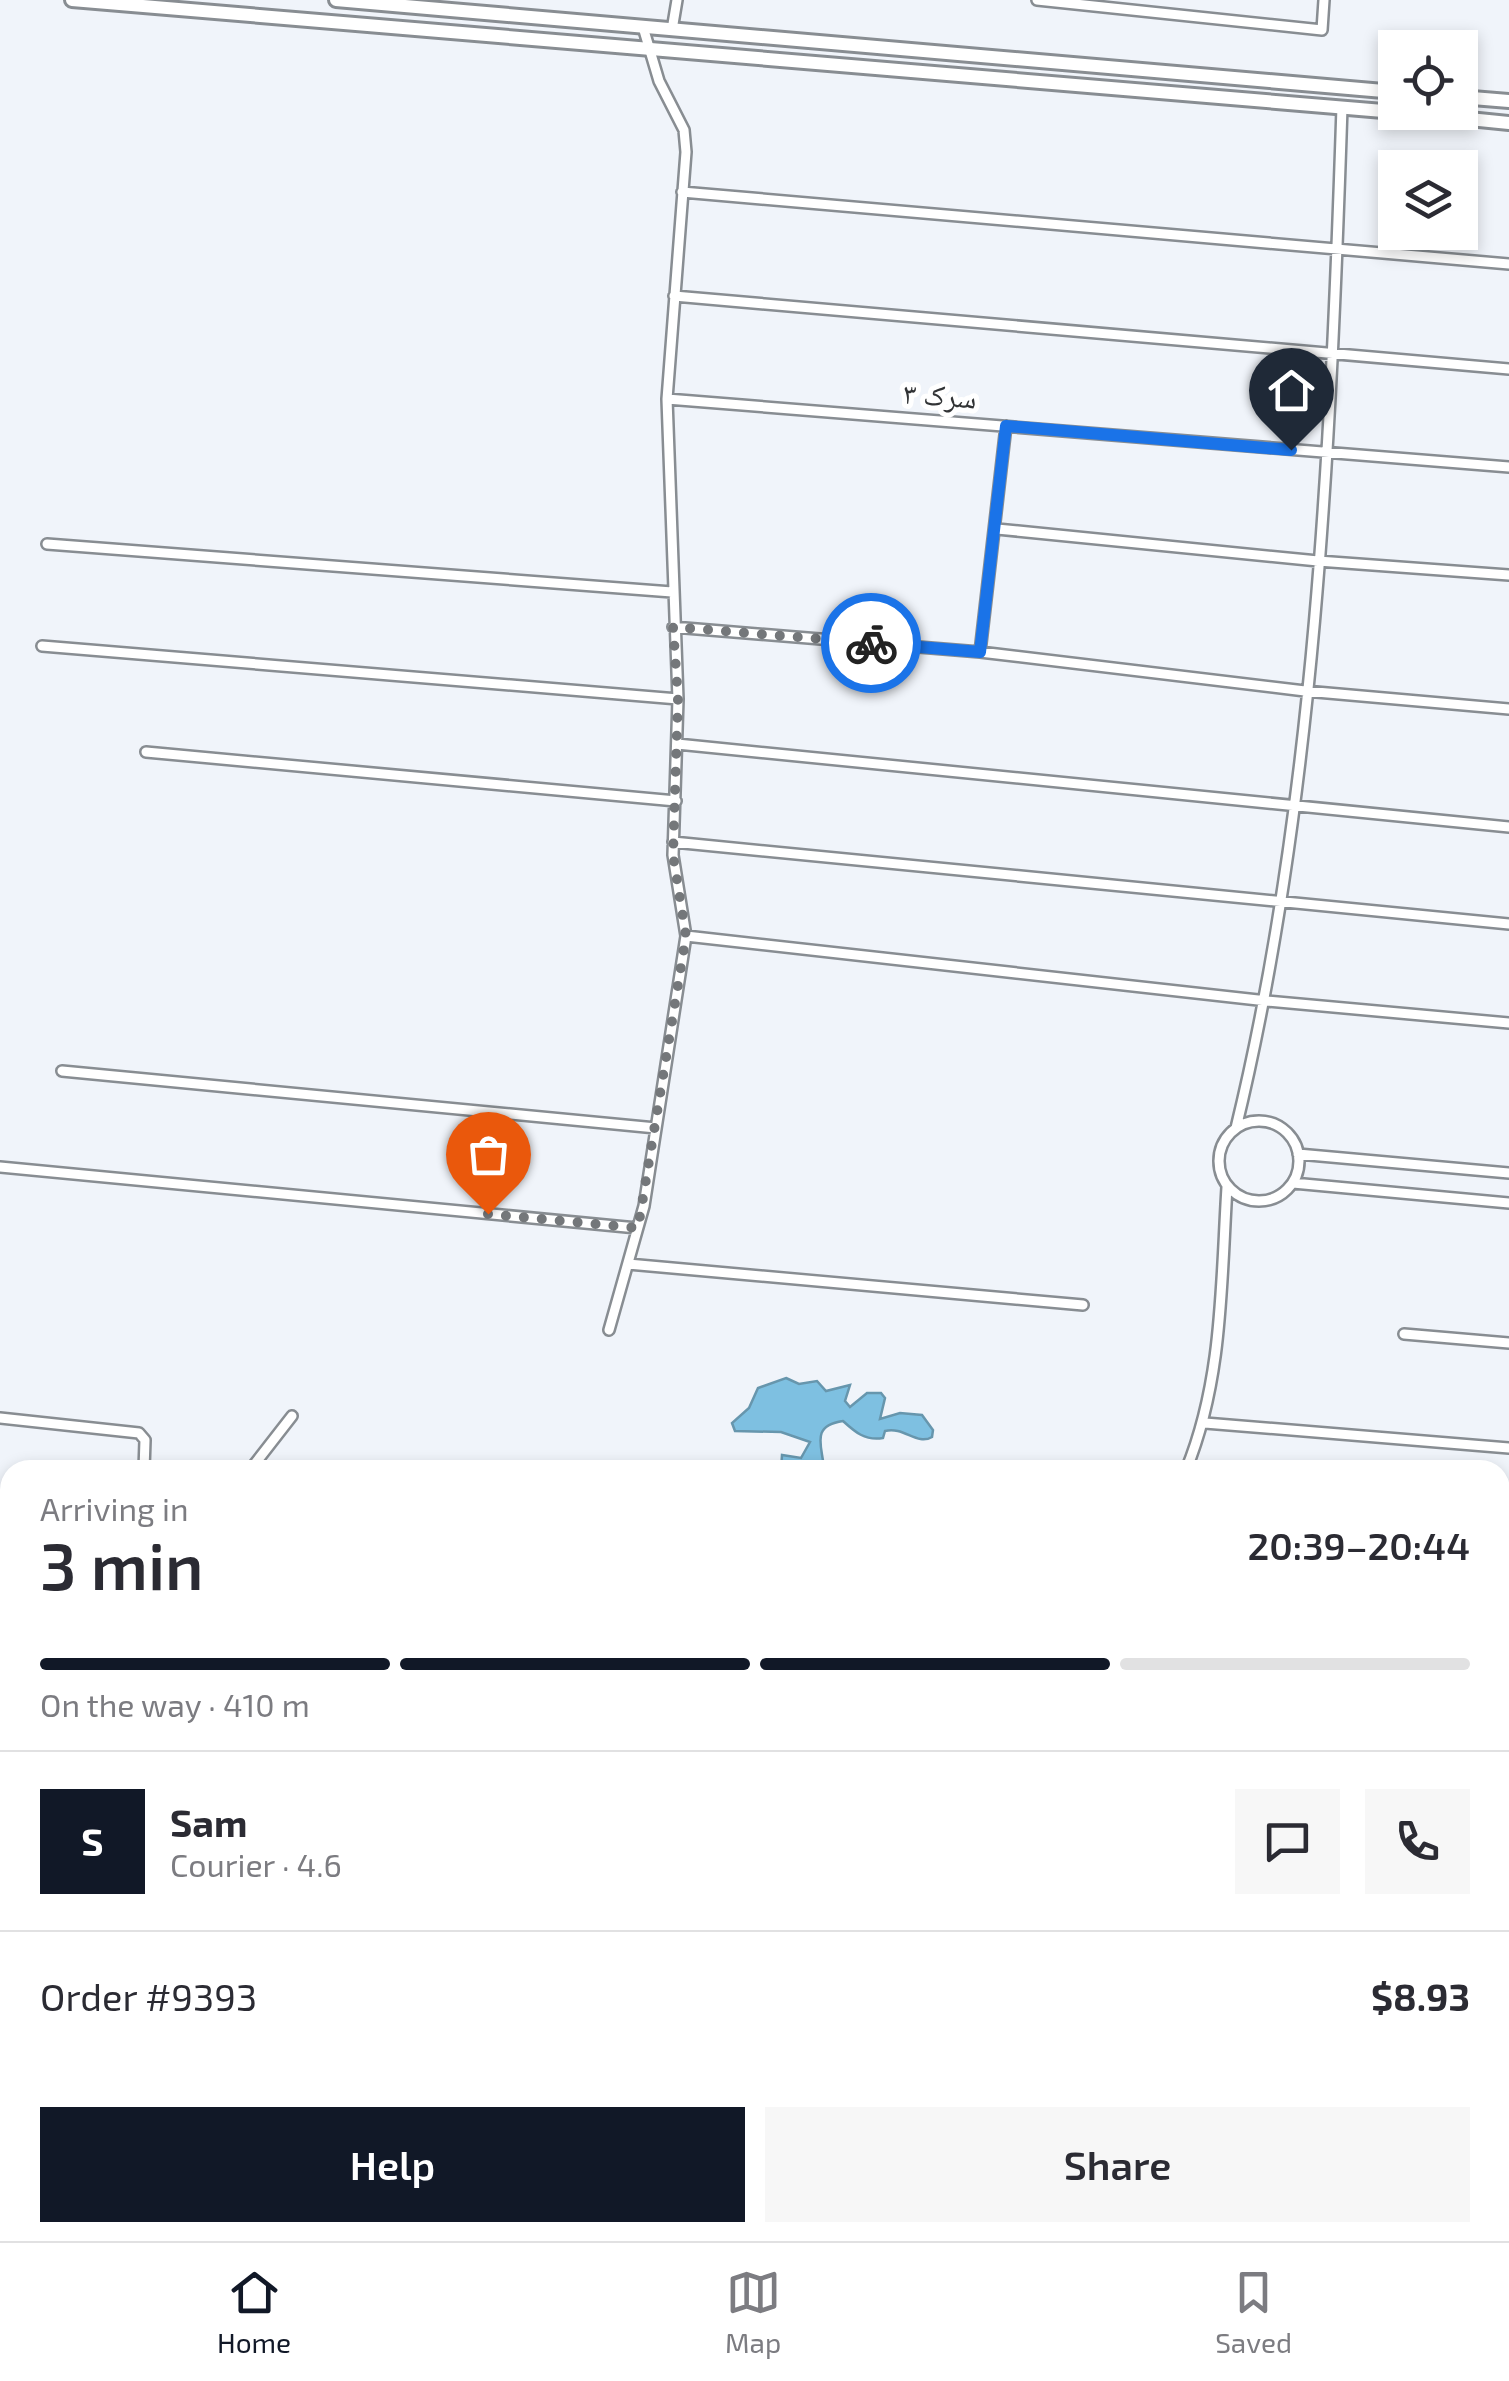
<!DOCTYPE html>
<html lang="en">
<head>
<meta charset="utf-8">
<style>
	body { margin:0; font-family:"Exo 2","Noto Naskh Arabic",sans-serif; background:#f7f7f7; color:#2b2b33; height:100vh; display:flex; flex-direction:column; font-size:38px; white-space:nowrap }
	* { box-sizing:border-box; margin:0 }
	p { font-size:32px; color:#7c7c81 }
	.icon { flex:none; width:55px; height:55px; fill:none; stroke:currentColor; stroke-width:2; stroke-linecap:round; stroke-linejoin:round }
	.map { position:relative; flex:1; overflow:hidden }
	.sheet { position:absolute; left:0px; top:1460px; width:1510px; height:782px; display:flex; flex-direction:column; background:#fff; border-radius:30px 30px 0 0; box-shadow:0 5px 15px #0003 }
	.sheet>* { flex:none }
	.controls { position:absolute; left:1378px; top:30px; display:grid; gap:20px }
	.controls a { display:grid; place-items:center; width:100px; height:100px; border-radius:0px; background:#fff; box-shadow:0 5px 15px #0003; font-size:50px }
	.pin { position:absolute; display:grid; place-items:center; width:85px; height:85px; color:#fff; margin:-102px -42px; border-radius:50% 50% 50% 0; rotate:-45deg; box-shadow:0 0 10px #0007 }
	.pin .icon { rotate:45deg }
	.courier { position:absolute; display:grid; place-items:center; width:100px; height:100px; margin:-50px; border:8px solid #1a73e8; border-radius:50%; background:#fff; color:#222; box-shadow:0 2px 12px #0007 }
	.head em { font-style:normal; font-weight:600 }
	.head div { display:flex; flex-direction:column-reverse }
	.head { display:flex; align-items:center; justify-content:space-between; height:170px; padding:0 40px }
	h1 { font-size:65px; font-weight:600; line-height:75px }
	.bar { display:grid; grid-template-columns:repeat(4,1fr); gap:15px 10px; align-content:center; height:120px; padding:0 40px }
	.bar i { height:12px; border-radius:8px; background:#e1e1e2 }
	.bar .active { background:#111827 }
	.bar p { grid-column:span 4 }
	.line { display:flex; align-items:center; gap:25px; padding:0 40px; border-top:2px solid #e1e1e2 }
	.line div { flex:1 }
	.round { display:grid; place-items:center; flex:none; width:105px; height:105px; border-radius:0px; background:#f7f7f7 }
	.action { display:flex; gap:20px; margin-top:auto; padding:20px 40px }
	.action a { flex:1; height:115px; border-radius:0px; background:#111827; color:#fff; font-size:40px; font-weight:600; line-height:115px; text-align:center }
	.action a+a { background:#f7f7f7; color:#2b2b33 }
	.tabs { display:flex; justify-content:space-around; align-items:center; height:140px; border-top:2px solid #e1e1e2; background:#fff; font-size:28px; color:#7c7c81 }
	.tabs a { display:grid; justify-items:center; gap:5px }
	.tabs .active { color:#111827 }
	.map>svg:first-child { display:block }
</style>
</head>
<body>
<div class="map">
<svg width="1509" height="2241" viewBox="0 0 1509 2241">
	<rect width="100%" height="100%" fill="#f0f4fa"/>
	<path fill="#7ec0e1" stroke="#6796ad" stroke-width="2.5" d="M786 1378 799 1384 817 1381 826 1391 850 1385 845 1401 850 1407 867 1393H881L885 1398 880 1419 900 1413 922 1415 933 1430 932 1437C917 1446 904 1426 885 1431L883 1438C865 1441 855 1432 843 1421 809 1426 823 1447 824 1470H781L782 1455 801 1458 810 1442 781 1432 735 1431 732 1423 749 1408 758 1388Z"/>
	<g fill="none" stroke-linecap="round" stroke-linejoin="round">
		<defs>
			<path id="street" d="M1037 0 1322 30 1324 0
				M672 30 677 0
				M682 192 1509 264
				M674 296 1509 369
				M667 399 1509 467
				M997 529 1318 561 1509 575
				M47 544 672 592
				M673 627 980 652 1305 691 1509 709
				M42 646 678 699
				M980 652 1006 426
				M677 744 1509 827
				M146 752 676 801
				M673 842 1509 924
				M686 936 1267 1001 1509 1023
				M62 1071 656 1128
				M1219 1161a40 40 0 1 1 80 0a40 40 0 1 1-80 0Z
				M1236 1128C1315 803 1331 441 1342 107
				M1298 1154 1509 1173
				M0 1167 637 1228
				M1293 1183 1509 1203
				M628 1264 1083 1305
				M609 1330 644 1206 686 936 673 855 678 699 667 399 686 152 684 130 659 81 643 27
				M1404 1334 1509 1343
				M0 1418 139 1433 145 1440 144 1470
				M1205 1423 1509 1448
				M250 1470 292 1416
				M1186 1470C1223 1380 1221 1283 1227 1187
				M0 1521 10 1523
				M0 1623 10 1624
				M0 1790 10 1793
				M0 1901 10 1867
				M1500 2000 1509 2004
				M9 2024 10 2023
				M1509 2025V2137
				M1500 2147H1509
				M0 2196 10 2183
				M50 2232 55 2241
				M151 2232 153 2241
				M227 2232 230 2241
				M325 2232 327 2241
				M571 2232 573 2241
				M633 2232 635 2241
				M1054 2232 1073 2241
				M580 2241 600 2232
				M1002 2241 1007 2232
				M1334 2241 1337 2232"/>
			<path id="secondary" d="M72 0 1395 112
				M336 0 1395 92
				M1460 97 1509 101
				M1400 112 1509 123"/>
		</defs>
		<use href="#street" stroke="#888d92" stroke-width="14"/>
		<use href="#secondary" stroke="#888d92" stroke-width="18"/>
		<use href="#street" stroke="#fff" stroke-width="9"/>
		<use href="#secondary" stroke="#fff" stroke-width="12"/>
	</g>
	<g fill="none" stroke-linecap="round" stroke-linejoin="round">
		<path stroke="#74777a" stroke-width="10" stroke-dasharray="0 18" d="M488 1214 638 1228 686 936 673 855 678 698 673 627 871 643"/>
		<path stroke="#1a73e8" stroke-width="12" d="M871 643 980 652 1006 426 1291 450"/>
	</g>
	<g text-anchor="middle" stroke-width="10" stroke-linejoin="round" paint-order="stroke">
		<g font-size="30" fill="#313335" stroke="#fff">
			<text transform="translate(940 396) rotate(4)" y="10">سرک ۳</text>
		</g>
	</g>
</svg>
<div class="controls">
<a><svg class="icon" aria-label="locate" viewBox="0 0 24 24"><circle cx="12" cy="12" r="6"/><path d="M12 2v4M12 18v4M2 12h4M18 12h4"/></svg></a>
<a><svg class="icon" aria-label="layers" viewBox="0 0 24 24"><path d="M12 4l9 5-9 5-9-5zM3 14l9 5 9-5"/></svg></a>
</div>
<div class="pin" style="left:488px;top:1214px;background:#ea580c"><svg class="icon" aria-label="bag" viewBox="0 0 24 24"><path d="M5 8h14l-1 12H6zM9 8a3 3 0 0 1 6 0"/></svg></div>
<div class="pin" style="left:1291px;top:450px;background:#1f2937"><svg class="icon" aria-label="home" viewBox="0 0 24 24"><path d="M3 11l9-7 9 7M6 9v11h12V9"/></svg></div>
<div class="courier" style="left:871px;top:643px"><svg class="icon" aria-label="bike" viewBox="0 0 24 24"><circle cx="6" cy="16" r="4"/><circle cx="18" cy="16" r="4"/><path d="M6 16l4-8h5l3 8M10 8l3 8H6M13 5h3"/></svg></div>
<section class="sheet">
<div class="head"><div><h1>3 min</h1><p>Arriving in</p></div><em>20:39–20:44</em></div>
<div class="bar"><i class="active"></i><i class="active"></i><i class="active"></i><i></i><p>On the way · 410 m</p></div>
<div class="line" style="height:180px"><b class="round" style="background:#111827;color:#fff">S</b><div><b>Sam</b><p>Courier · 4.6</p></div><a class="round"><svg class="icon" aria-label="chat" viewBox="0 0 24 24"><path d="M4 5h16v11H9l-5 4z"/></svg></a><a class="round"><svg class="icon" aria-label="phone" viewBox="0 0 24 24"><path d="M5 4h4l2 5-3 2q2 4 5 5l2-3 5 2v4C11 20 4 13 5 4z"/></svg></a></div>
<div class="line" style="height:130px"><div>Order #9393</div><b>$8.93</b></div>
<div class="action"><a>Help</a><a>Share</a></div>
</section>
</div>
<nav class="tabs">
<a class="active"><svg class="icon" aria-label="home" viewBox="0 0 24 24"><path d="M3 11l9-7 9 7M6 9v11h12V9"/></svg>Home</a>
<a><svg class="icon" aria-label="map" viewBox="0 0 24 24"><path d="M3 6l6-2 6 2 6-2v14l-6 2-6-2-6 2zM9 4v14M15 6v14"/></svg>Map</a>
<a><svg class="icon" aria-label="saved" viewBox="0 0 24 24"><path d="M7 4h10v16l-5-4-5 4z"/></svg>Saved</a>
</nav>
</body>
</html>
